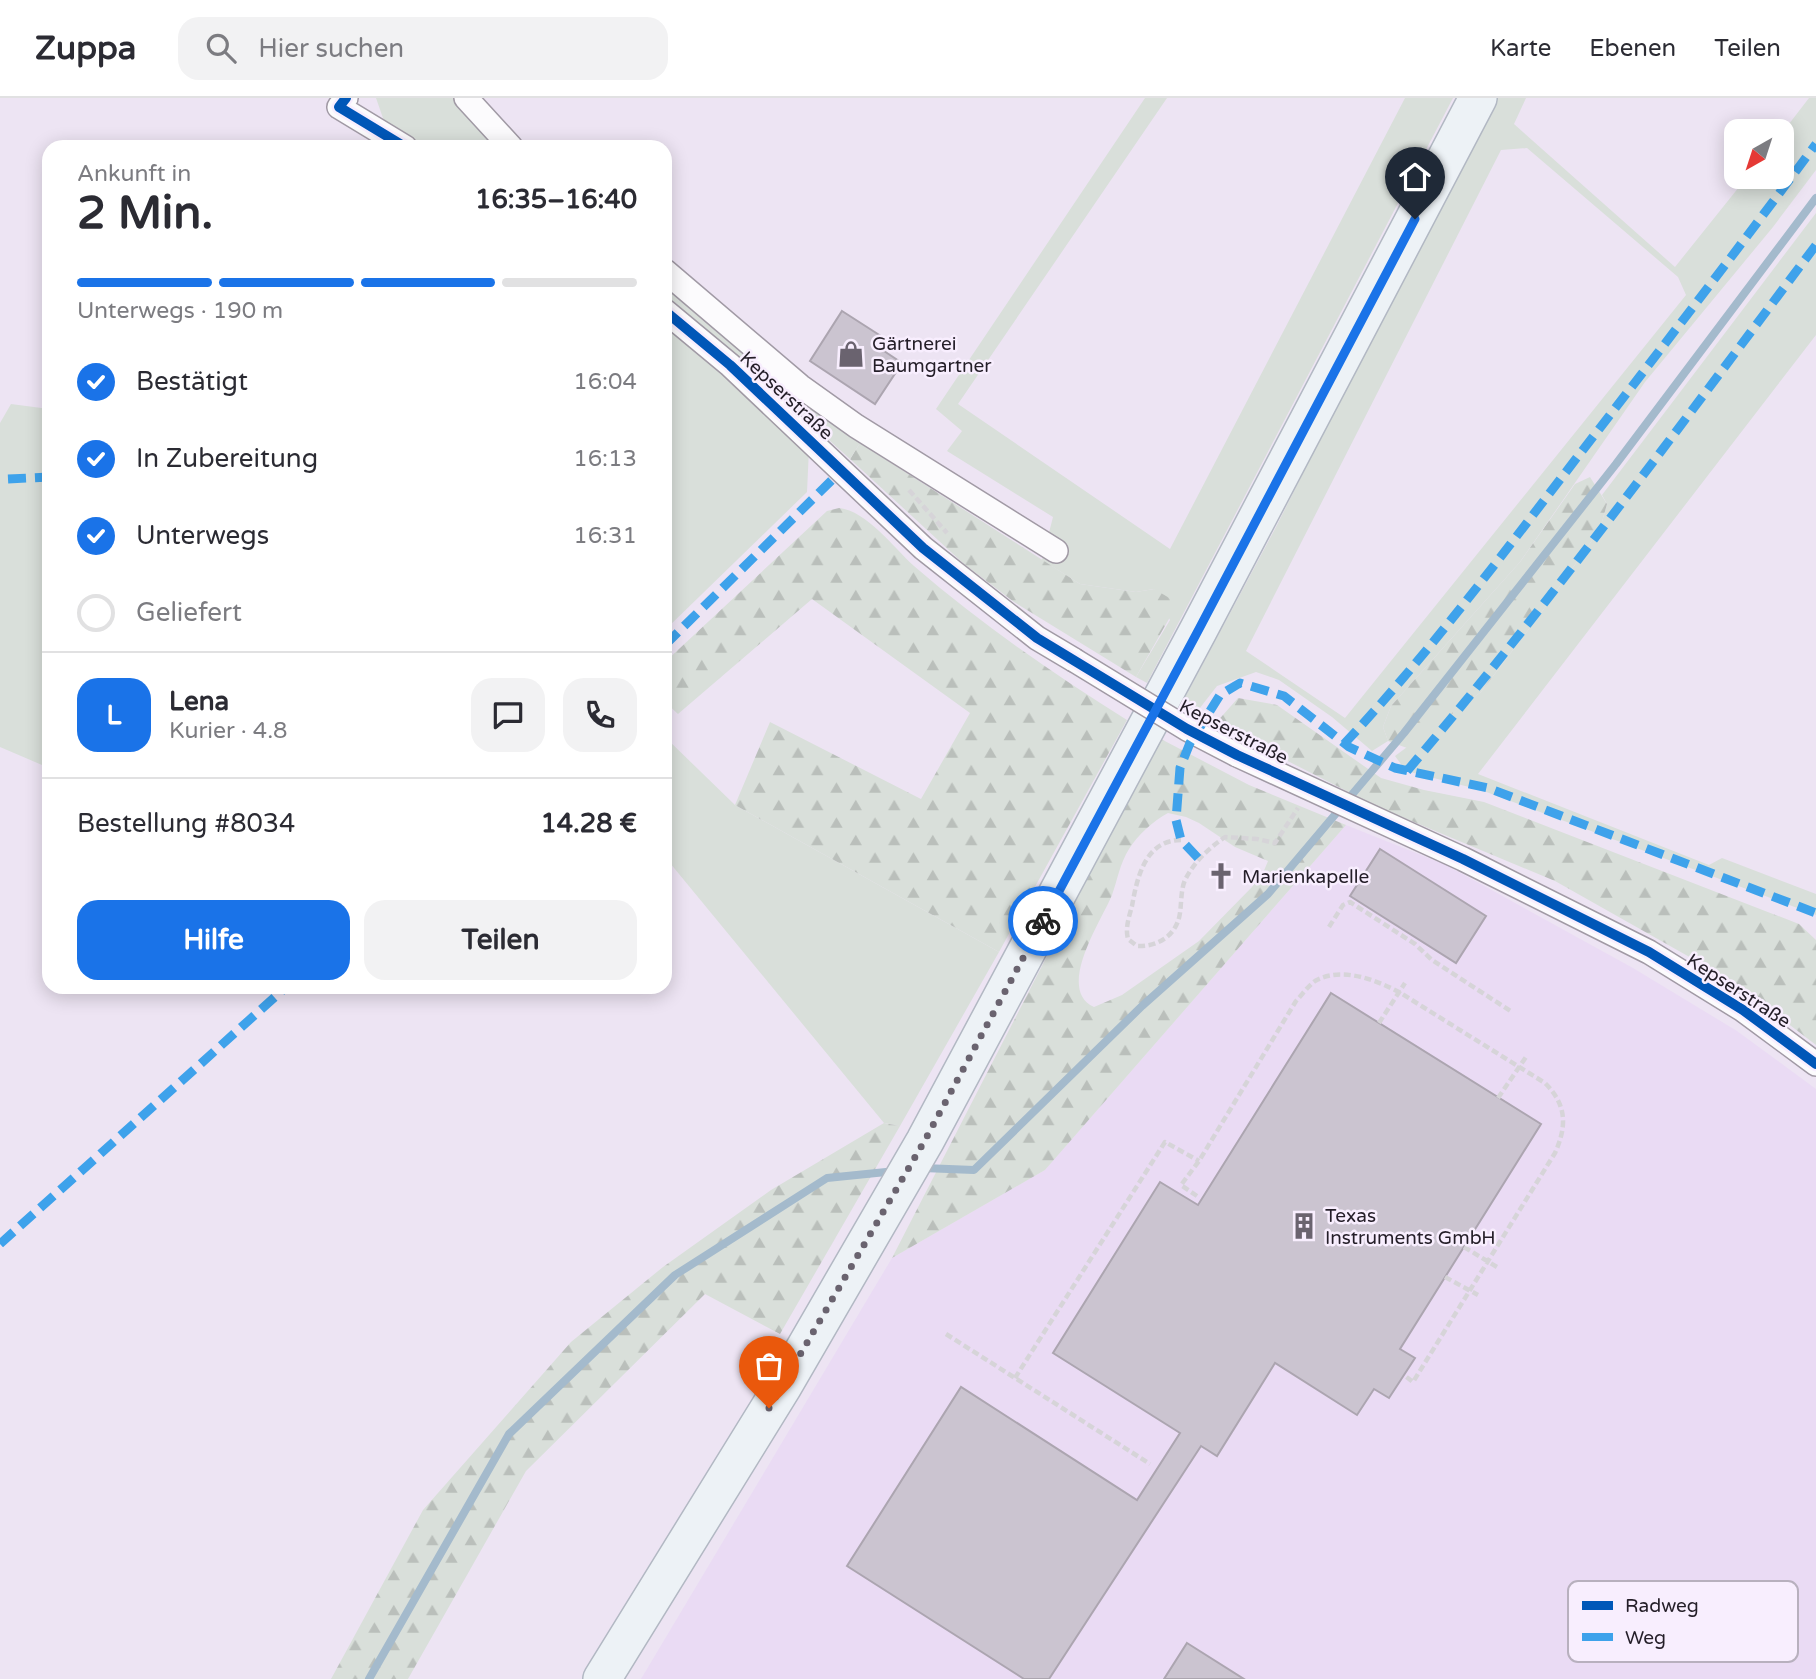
<!DOCTYPE html>
<html lang="de">
<head>
<meta charset="utf-8">
<style>
	body { margin:0; font-family:"Varela Round",sans-serif; background:#f2f2f3; color:#2b2b33; height:100vh; display:flex; flex-direction:column; font-size:26px; white-space:nowrap }
	* { box-sizing:border-box; margin:0 }
	p { font-size:23px; color:#7c7c81 }
	.icon { flex:none; width:38px; height:38px; fill:none; stroke:currentColor; stroke-width:2; stroke-linecap:round; stroke-linejoin:round }
	.map { position:relative; flex:1; overflow:hidden }
	.panel { position:absolute; left:42px; top:42px; width:630px; height:854px; display:flex; flex-direction:column; background:#fff; border-radius:21px; box-shadow:0 4px 18px #0003 }
	.panel>* { flex:none }
	.needle { width:46px; rotate:219deg }
	.tools { position:absolute; left:1724px; top:21px; display:grid; gap:14px }
	.tools a { display:grid; place-items:center; width:70px; height:70px; border-radius:14px; background:#fff; box-shadow:0 4px 18px #0003; font-size:35px }
	.pin { position:absolute; display:grid; place-items:center; width:60px; height:60px; color:#fff; margin:-72px -30px; border-radius:50% 50% 50% 0; rotate:-45deg; box-shadow:0 0 7px #0007 }
	.pin .icon { rotate:45deg }
	.courier { position:absolute; display:grid; place-items:center; width:70px; height:70px; margin:-35px; border:5px solid #1a73e8; border-radius:50%; background:#fff; color:#222; box-shadow:0 2px 9px #0007 }
	.headline em { font-style:normal; font-weight:800 }
	.headline div { display:flex; flex-direction:column-reverse }
	.headline { display:flex; align-items:center; justify-content:space-between; height:119px; padding:0 35px }
	h1 { font-size:46px; font-weight:800; line-height:52px }
	.bar { display:grid; grid-template-columns:repeat(4,1fr); gap:10px 7px; align-content:center; height:84px; padding:0 35px }
	.bar i { height:9px; border-radius:5px; background:#e1e1e2 }
	.bar .active { background:#1a73e8 }
	.bar p { grid-column:span 4 }
	.line { display:flex; align-items:center; gap:18px; padding:0 35px; border-top:2px solid #e1e1e2 }
	.line div { flex:1 }
	.round { display:grid; place-items:center; flex:none; width:74px; height:74px; border-radius:21px; background:#f2f2f3 }
	ol { padding:0 35px; list-style:none }
	li { display:flex; align-items:center; gap:21px; height:77px }
	li p { margin-inline-start:auto }
	li .icon { padding:7px; border-radius:50%; background:#1a73e8; color:#fff; stroke-width:4 }
	li:last-child { color:#7c7c81 }
	li i { width:38px; height:38px; border:4px solid #e1e1e2; border-radius:50% }
	.action { display:flex; gap:14px; margin-top:auto; padding:14px 35px }
	.action a { flex:1; height:80px; border-radius:21px; background:#1a73e8; color:#fff; font-size:28px; font-weight:800; line-height:80px; text-align:center }
	.action a+a { background:#f2f2f3; color:#2b2b33 }
	header { display:flex; align-items:center; gap:42px; box-sizing:border-box; height:98px; padding:0 35px; background:#fff; border-bottom:2px solid #e1e1e2 }
	header strong { font-size:33px }
	nav { display:flex; gap:38px; margin-inline-start:auto; font-size:24px }
	.search { width:490px; height:63px; background:#f2f2f3; display:flex; align-items:center; gap:18px; box-sizing:border-box; padding:0 24px; border-radius:21px; color:#7c7c81; font-size:26px }
	.map>svg:first-child { display:block }
</style>
</head>
<body>
<header>
<strong>Zuppa</strong>
<div class="search"><svg class="icon" aria-label="search" viewBox="0 0 24 24"><circle cx="10" cy="10" r="6"/><path d="M15 15l6 6"/></svg>Hier suchen</div>
<nav><a>Karte</a><a>Ebenen</a><a>Teilen</a></nav>
</header>
<div class="map">
<svg width="1816" height="1581" viewBox="0 0 1816 1581">
	<defs>
		<pattern id="forest-firs" width="22" height="20" patternUnits="userSpaceOnUse" patternTransform="scale(1.75)"><rect width="22" height="20" fill="#d9dfda"/><path d="M5 1l3.5 6h-7zM16 11l3.5 6h-7z" fill="#babfbb"/></pattern>
	</defs>
	<rect width="100%" height="100%" fill="#ede4f3"/>
	<path fill="#eadbf4" d="M1346 727 1446 767 1633 870 1737 933 1816 991V1581H641L892 1160 1045 1072Z"/>
	<path fill="#d9dfda" fill-rule="evenodd" d="M376 0H454L501 49H423L384 23Z
		M1145 0H1167L958 306 1170 451 1405 0H1453L1147 585 1136 579 1170 522 1154 491 1136 494 1080 486 1042 462 1053 419 947 353 962 333 936 311Z
		M1491 0H1526L1514 26 1675 169 1747 79H1782V35L1809 0H1816V72L1773 129 1645 284 1520 464 1391 608 1383 629 1388 643 1372 653 1332 619 1279 582 1256 574 1217 588 1196 615 1182 605 1276 429ZM1527 50 1678 179 1686 197 1345 620 1246 553 1501 52Z
		M1816 115V237L1478 676 1709 767 1722 760 1816 796V817L1481 692 1406 673 1395 658 1481 594 1541 515 1600 431 1607 406 1602 397Z
		M665 180 860 345 850 361 726 249 665 200Z
		M665 225 809 351 807 394 665 532Z
		M11 306 49 311V670L0 649V325Z
		M665 639 735 707 999 854 900 1028 884 1025 665 759Z"/>
	<path fill="url(#forest-firs)" fill-rule="evenodd" d="M860 345 1080 486 1136 494 1154 491 1178 505 1136 579 1014 504 964 466 850 361Z
		M1590 379 1607 406 1600 431 1541 515 1481 594 1407 650 1388 643 1383 629 1391 608 1520 464 1575 386Z
		M839 410C867 413 893 449 914 468 981 526 1052 575 1127 622L999 854 735 707 770 624 921 701 970 615 812 501 678 616 665 604V564L827 413Z
		M1238 600 1277 607 1381 680 1424 692 1484 704 1799 826 1816 842V947L1732 883 1555 783 1378 709 1215 626Z
		M1159 640 1249 687 1346 727 1045 1072 892 1160ZM1168 715 1186 719 1199 725 1235 749 1268 763 1263 775 1252 789 1199 843 1122 897 1094 909C1055 891 1102 822 1112 797 1117 783 1120 765 1129 751 1138 737 1153 723 1168 715Z
		M884 1025 900 1028 780 1236 705 1196 526 1373 408 1581H331L423 1412 571 1244 663 1169 771 1092Z"/>
	<g fill="none" stroke-linecap="round" stroke-linejoin="round">
		<path stroke="#a4bacc" stroke-width="8" d="M923 1070 974 1072 1142 908 1268 796 1404 635 1616 366 1816 100
			M369 1581 509 1336 675 1177 827 1080 896 1073"/>
	</g>
	<path fill="#cbc4d0" stroke="#aca5b0" stroke-width="2" d="M842 213 884 240 878 249 902 265 875 306 810 263Z
		M1380 751 1486 818 1456 865 1350 798Z
		M1331 895 1541 1026 1400 1251 1415 1260 1389 1300 1374 1291 1357 1317 1275 1265 1217 1358 1201 1348 1049 1581H1024L847 1468 961 1289 1137 1402 1180 1335 1053 1255 1160 1084 1198 1107Z
		M1187 1545 1244 1581H1164Z"/>
	<g fill="none" stroke-linecap="round" stroke-linejoin="round">
		<defs>
			<path id="minor" d="M346 0 339 9 405 49
				M466 0 511 49
				M665 173 800 288 856 328 1056 453
				M665 213 730 267 923 450 1037 540 1074 562
				M1237 657 1463 761 1649 854 1743 912 1816 966"/>
			<path id="primary" d="M602 1581 783 1288 925 1043 1199 531 1478 0"/>
		</defs>
		<use href="#minor" stroke="#a19aa5" stroke-width="26"/>
		<use href="#primary" stroke="#b2b8c3" stroke-width="40"/>
		<path stroke="#d6d4d8" stroke-width="4.5" stroke-dasharray="7 3.5" stroke-linecap="butt" d="M909 392 947 435
			M1181 742C1145 742 1137 780 1132 808 1129 819 1125 830 1128 841L1137 848C1156 849 1174 839 1179 820 1182 808 1180 794 1185 782 1194 764 1208 751 1225 739L1257 741 1275 745 1298 710
			M1329 829 1343 807 1350 804 1415 846 1432 862 1512 914
			M1379 925 1405 885
			M1498 1000 1526 959
			M1197 1098 1181 1087 1199 1063 1296 903C1302 897 1308 888 1315 883 1341 868 1376 882 1399 894L1545 985C1567 1007 1567 1028 1555 1055L1413 1284 1404 1277
			M1464 1149 1497 1169
			M1445 1179 1478 1197
			M946 1236 1150 1366
			M1015 1280 1165 1044 1199 1063"/>
		<use href="#minor" stroke="#fcfbfd" stroke-width="23"/>
		<use href="#primary" stroke="#edf2f6" stroke-width="37"/>
		<defs>
			<path id="minor-bridge" d="M1074 562 1187 631 1237 657"/>
		</defs>
		<use href="#minor-bridge" stroke="#a19aa5" stroke-width="26" stroke-linecap="butt"/>
		<use href="#minor-bridge" stroke="#fcfbfd" stroke-width="23"/>
		<path stroke="#3ea2eb" stroke-width="9" stroke-dasharray="18 9" stroke-linecap="butt" d="M8 381 49 379
			M665 547 842 372
			M1344 646C1427 558 1498 462 1572 366 1654 260 1736 154 1816 46
			M1407 673C1551 504 1683 324 1816 147
			M1198 760 1181 742 1176 722 1180 670 1190 645 1220 597 1240 585 1284 598 1349 649 1395 670 1488 690 1816 815
			M0 1146 286 889"/>
		<defs>
			<path id="cycleway" d="M346 0 339 9 405 49
				M665 213 730 267 923 450 1037 540 1187 631 1237 657 1463 761 1649 854 1743 912 1816 966"/>
		</defs>
		<use href="#cycleway" stroke="#f8eefe" stroke-width="15"/>
		<use href="#cycleway" stroke="#0057b8" stroke-width="10"/>
	</g>
	<g fill="none" stroke-linecap="round" stroke-linejoin="round">
		<path stroke="#6a636f" stroke-width="7" stroke-dasharray="0 12.6" d="M769 1310 925 1042 1043 823"/>
		<path stroke="#1a73e8" stroke-width="9" d="M1043 823 1199 531 1415 121"/>
	</g>
	<defs>
		<symbol id="shop-bare" viewBox="-9 -9 18 18"><path d="M-5-2.5h2.3a2.7 3.5 0 0 1 5.4 0H5L5.5 6h-11ZM-1.5-2.5h3a1.5 2.3 0 0 0-3 0Z" fill="#6a636f" stroke="#f8eefe" stroke-width="2.5" paint-order="stroke"/></symbol>
		<symbol id="church-bare" viewBox="-9 -9 18 18"><path d="M-1.2-6h2.4v3.5h3.3v2.4h-3.3V6h-2.4V-.1h-3.3v-2.4h3.3Z" fill="#6a636f" stroke="#f8eefe" stroke-width="2.5" paint-order="stroke"/></symbol>
		<symbol id="building-bare" viewBox="-9 -9 18 18"><path d="M-4-6H4V6H1V3H-1V6H-4ZM-2.5-4.3h1.7v1.8h-1.7ZM.8-4.3h1.7v1.8H.8ZM-2.5-1h1.7V.8h-1.7ZM.8-1h1.7V.8H.8Z" fill="#6a636f" stroke="#f8eefe" stroke-width="2.5" paint-order="stroke"/></symbol>
	</defs>
	<g fill-rule="evenodd">
		<use href="#shop-bare" x="832" y="237" width="38" height="38"/>
		<use href="#church-bare" x="1202" y="759" width="38" height="38"/>
		<use href="#building-bare" x="1285" y="1109" width="38" height="38"/>
	</g>
	<g text-anchor="middle" stroke-width="5" stroke-linejoin="round" paint-order="stroke">
		<g font-size="19" fill="#241e28" stroke="#f8eefe" text-anchor="start">
			<text x="872" y="252">Gärtnerei<tspan x="872" dy="22">Baumgartner</tspan></text>
			<text x="1242" y="785">Marienkapelle</text>
			<text x="1325" y="1124">Texas<tspan x="1325" dy="22">Instruments GmbH</tspan></text>
		</g>
		<g font-size="19" fill="#241e28" stroke="#f8eefe">
			<text transform="translate(787 297) rotate(43)" y="7">Kepserstraße</text>
			<text transform="translate(1234 633) rotate(27)" y="7">Kepserstraße</text>
			<text transform="translate(1739 892) rotate(33)" y="7">Kepserstraße</text>
		</g>
	</g>
	<rect x="1568" y="1483" width="230" height="81" rx="10" fill="#f8eefe" stroke="#b8b0be" stroke-width="2"/>
	<rect x="1582" y="1503" width="31" height="9" fill="#0057b8"/>
	<rect x="1582" y="1535" width="31" height="8" fill="#3ea2eb"/>
	<g font-size="19" fill="#241e28">
		<text x="1625" y="1514">Radweg</text>
		<text x="1625" y="1546">Weg</text>
	</g>
</svg>
<div class="tools">
<a><svg class="needle" viewBox="-14 -14 28 28"><path d="M0-13l5 13h-10z" fill="#e53935"/><path d="M0 13l5-13h-10z" fill="#7c7c81"/></svg></a>
</div>
<div class="pin" style="left:769px;top:1310px;background:#ea580c"><svg class="icon" aria-label="bag" viewBox="0 0 24 24"><path d="M5 8h14l-1 12H6zM9 8a3 3 0 0 1 6 0"/></svg></div>
<div class="pin" style="left:1415px;top:121px;background:#1f2937"><svg class="icon" aria-label="home" viewBox="0 0 24 24"><path d="M3 11l9-7 9 7M6 9v11h12V9"/></svg></div>
<div class="courier" style="left:1043px;top:823px"><svg class="icon" aria-label="bike" viewBox="0 0 24 24"><circle cx="6" cy="16" r="4"/><circle cx="18" cy="16" r="4"/><path d="M6 16l4-8h5l3 8M10 8l3 8H6M13 5h3"/></svg></div>
<section class="panel">
<div class="headline"><div><h1>2 Min.</h1><p>Ankunft in</p></div><em>16:35–16:40</em></div>
<div class="bar"><i class="active"></i><i class="active"></i><i class="active"></i><i></i><p>Unterwegs · 190 m</p></div>
<ol>
<li><svg class="icon" aria-label="check" viewBox="0 0 24 24"><path d="M5 12l5 5 9-10"/></svg>Bestätigt<p>16:04</p></li>
<li><svg class="icon" aria-label="check" viewBox="0 0 24 24"><path d="M5 12l5 5 9-10"/></svg>In Zubereitung<p>16:13</p></li>
<li><svg class="icon" aria-label="check" viewBox="0 0 24 24"><path d="M5 12l5 5 9-10"/></svg>Unterwegs<p>16:31</p></li>
<li><i></i>Geliefert</li>
</ol>
<div class="line" style="height:126px"><b class="round" style="background:#1a73e8;color:#fff">L</b><div><b>Lena</b><p>Kurier · 4.8</p></div><a class="round"><svg class="icon" aria-label="chat" viewBox="0 0 24 24"><path d="M4 5h16v11H9l-5 4z"/></svg></a><a class="round"><svg class="icon" aria-label="phone" viewBox="0 0 24 24"><path d="M5 4h4l2 5-3 2q2 4 5 5l2-3 5 2v4C11 20 4 13 5 4z"/></svg></a></div>
<div class="line" style="height:91px"><div>Bestellung #8034</div><b>14.28 €</b></div>
<div class="action"><a>Hilfe</a><a>Teilen</a></div>
</section>
</div>
</body>
</html>
